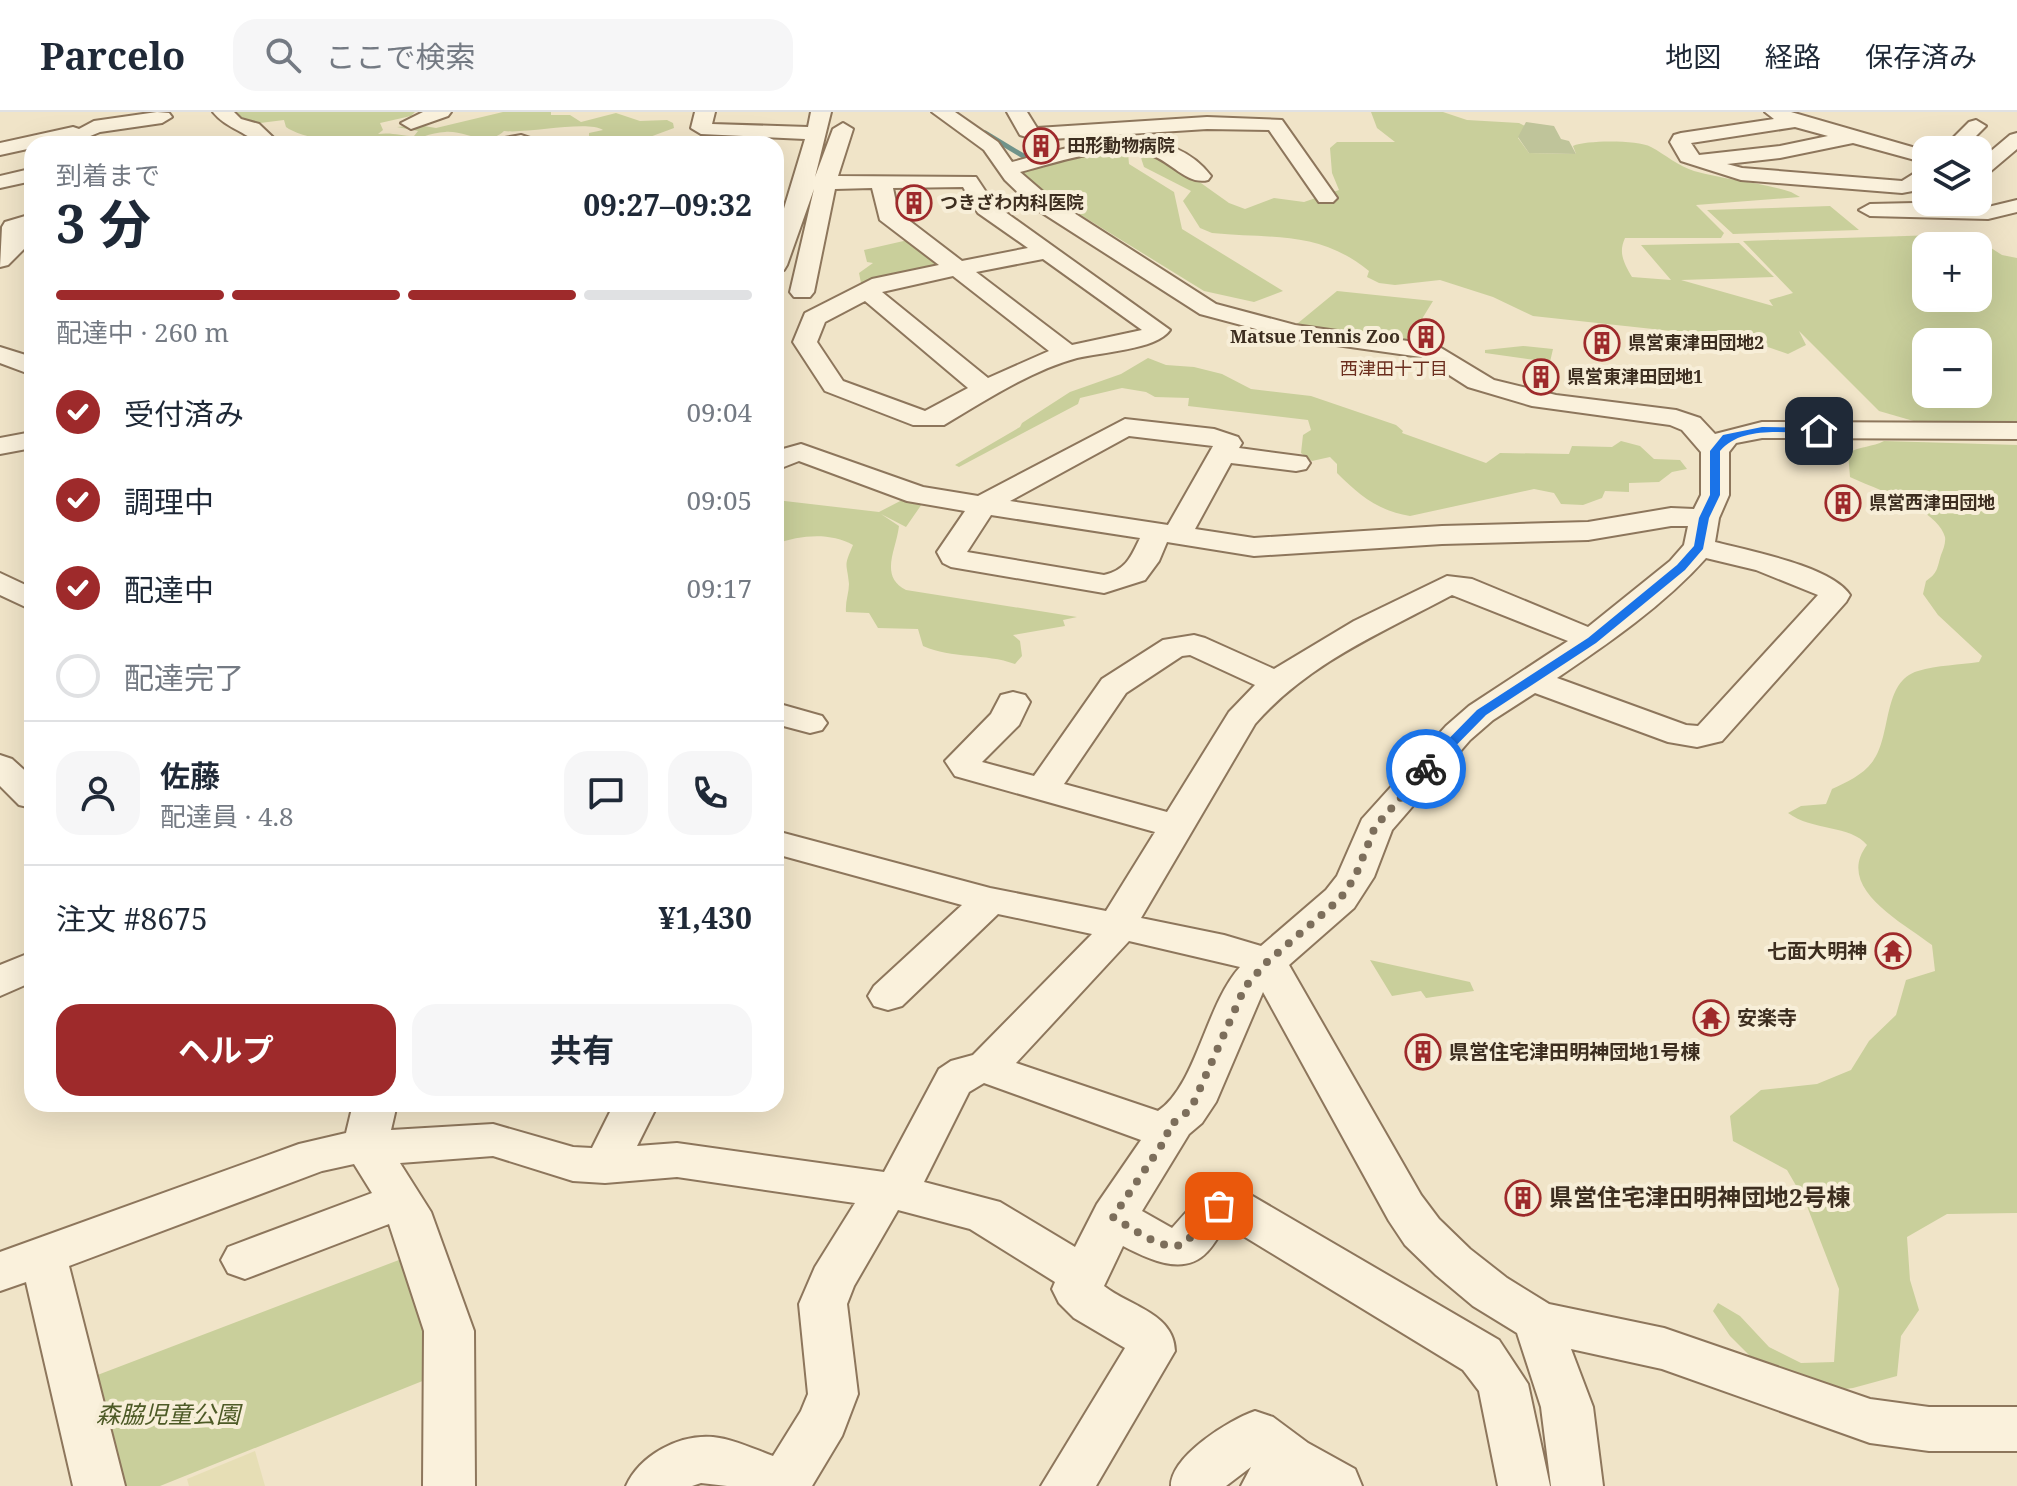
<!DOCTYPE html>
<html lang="ja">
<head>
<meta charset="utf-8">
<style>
	body { margin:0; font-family:"Noto Serif","Noto Sans JP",serif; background:#f6f6f7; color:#1f2937; height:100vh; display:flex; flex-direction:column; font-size:30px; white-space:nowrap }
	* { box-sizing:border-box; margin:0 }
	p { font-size:26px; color:#747a83 }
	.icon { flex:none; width:44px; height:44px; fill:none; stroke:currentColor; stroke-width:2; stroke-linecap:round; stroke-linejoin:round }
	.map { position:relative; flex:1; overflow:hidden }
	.details { position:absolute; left:24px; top:24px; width:760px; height:976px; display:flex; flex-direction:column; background:#fff; border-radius:24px; box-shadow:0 8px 32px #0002 }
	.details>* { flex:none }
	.buttons { position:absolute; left:1912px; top:24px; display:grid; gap:16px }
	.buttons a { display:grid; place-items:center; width:80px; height:80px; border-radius:16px; background:#fff; box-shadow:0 8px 32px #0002; font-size:40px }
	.pin { position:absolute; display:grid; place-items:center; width:68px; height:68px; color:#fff; margin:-34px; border-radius:16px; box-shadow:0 4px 12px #0006 }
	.courier { position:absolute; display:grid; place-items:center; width:80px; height:80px; margin:-40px; border:6px solid #1a73e8; border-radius:50%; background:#fff; color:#222; box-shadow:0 2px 10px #0007 }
	.overview em { font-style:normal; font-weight:700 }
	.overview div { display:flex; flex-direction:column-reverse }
	.overview { display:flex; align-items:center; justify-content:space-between; height:136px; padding:0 32px }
	h1 { font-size:52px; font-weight:700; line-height:60px }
	.bar { display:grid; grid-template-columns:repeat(4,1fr); gap:12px 8px; align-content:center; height:96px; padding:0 32px }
	.bar i { height:10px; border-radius:6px; background:#e0e1e3 }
	.bar .current { background:#9e2a2b }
	.bar p { grid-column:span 4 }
	.line { display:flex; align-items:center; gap:20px; padding:0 32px; border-top:2px solid #e0e1e3 }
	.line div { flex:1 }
	.round { display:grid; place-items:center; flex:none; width:84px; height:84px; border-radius:24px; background:#f6f6f7 }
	ol { padding:0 32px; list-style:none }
	li { display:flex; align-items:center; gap:24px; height:88px }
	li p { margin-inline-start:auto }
	li .icon { padding:8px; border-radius:50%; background:#9e2a2b; color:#fff; stroke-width:4 }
	li:last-child { color:#747a83 }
	li i { width:44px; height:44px; border:4px solid #e0e1e3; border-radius:50% }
	.cta { display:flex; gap:16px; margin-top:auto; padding:16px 32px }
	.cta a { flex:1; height:92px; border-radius:24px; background:#9e2a2b; color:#fff; font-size:32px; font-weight:700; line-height:92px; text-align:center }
	.cta a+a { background:#f6f6f7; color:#1f2937 }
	header { display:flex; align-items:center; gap:48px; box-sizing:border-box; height:112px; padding:0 40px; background:#fff; border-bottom:2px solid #e0e1e3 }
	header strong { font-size:38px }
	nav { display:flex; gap:44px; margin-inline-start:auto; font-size:28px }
	.search { width:560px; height:72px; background:#f6f6f7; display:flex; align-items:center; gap:20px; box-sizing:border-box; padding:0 28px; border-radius:24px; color:#747a83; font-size:30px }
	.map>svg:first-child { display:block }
</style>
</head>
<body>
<header>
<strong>Parcelo</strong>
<div class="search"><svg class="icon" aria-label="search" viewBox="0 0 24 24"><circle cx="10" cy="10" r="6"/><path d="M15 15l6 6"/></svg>ここで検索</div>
<nav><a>地図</a><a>経路</a><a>保存済み</a></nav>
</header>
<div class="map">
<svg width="2017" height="1374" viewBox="0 0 2017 1374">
	<rect width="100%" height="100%" fill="#f0e4c8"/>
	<path fill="#e6deb5" d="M255 1339 265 1374H189L187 1367Z"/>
	<path fill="#c9cf9b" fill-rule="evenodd" d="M232 0H415L411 4 380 11 383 18 378 22C392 20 401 24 414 24L418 19 397 15 418 13 436 16 503 0H551V3H570L581 10 616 1 640 9 667 8 673 11 674 16 631 32 577 31 589 26V21L603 18C587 8 528 22 504 19 486 36 465 18 445 20 431 21 416 27 403 31 381 38 304 29 286 15L284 8 253 12Z
		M1371 0H1443L1467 8 1519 11 1527 15 1518 26 1529 41 1576 42 1573 34C1587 28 1637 28 1651 35 1666 43 1678 54 1694 59 1726 68 1759 70 1791 80L1800 85 1696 93 1724 121 1721 126H1625C1618 141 1624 151 1632 165L1671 168 1641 133 1739 131 1774 165 1681 168 1773 194 1769 188 1793 181 1743 129 1969 122 2002 143 2017 146V309L1917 310 1879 299 1799 219 1806 233 1788 242 1745 227 1533 204 1493 185 1440 168 1395 173 1379 171 1367 165 1369 159C1319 118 1272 127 1212 121L1200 116 1183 89 1191 79 1144 55 1140 43 1163 44 1229 91 1245 97 1274 86 1304 90 1339 78 1332 61 1330 36 1337 30H1395L1377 16ZM1926 134H1978V186H1926ZM1926 230H1978V282H1926Z
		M1104 39 1128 41 1129 52 1174 80 1182 117 1283 179 1254 190 1204 179 1045 81 1019 58Z
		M1830 94 1859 118 1733 122 1707 98Z
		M908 128 945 153 862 176 859 161 873 151 867 150 864 138Z
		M1337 179 1433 189 1417 215 1420 219 1408 230 1292 216Z
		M1523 234 1553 237 1550 250 1485 241V238Z
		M1148 246 1166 253 1194 255 1222 262 1251 277 1311 284 1396 313 1403 319 1402 321 1486 351 1500 341 1569 342 1572 334 1612 335 1621 329 1640 334 1654 347 1680 348 1687 357 1672 360 1659 370 1629 371V380L1605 379 1602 386 1583 393 1561 392 1554 381 1534 377 1410 404C1378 399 1359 383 1337 361V352L1330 345 1312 349 1301 341 1303 323 1311 318 1308 308 1188 294 1189 286 1155 285 1146 280 1122 276 1080 286 1078 292 959 355 955 353 1020 315 1022 311 1070 280 1121 262Z
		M1884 329 2017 333V1101L1947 1102 1907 1125 1910 1168 1919 1198 1901 1224 1897 1264 1853 1276 1813 1281 1763 1257 1730 1224 1713 1199 1718 1191 1740 1204 1769 1235 1801 1251 1834 1250 1839 1177 1805 1089 1787 1058 1733 1029 1730 1004 1761 978 1817 972 1851 958 1869 929 1896 903 1906 868 1935 859 1932 833C1904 811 1834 776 1867 733 1851 713 1812 719 1788 701L1801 694 1826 692 1832 677C1847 670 1863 663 1873 649 1892 624 1882 569 1918 559 1937 553 1960 553 1979 550L1982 544 1938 503 1923 482 1926 469C1938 461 1937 456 1941 443 1943 438 1946 431 1945 425 1937 396 1875 377 1850 365L1848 341C1860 334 1873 335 1884 329Z
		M906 386 924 389 906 415 881 402 899 414C896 439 879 464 906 478L1077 505 1063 508 1065 514 1013 523 1020 529 1022 544 1015 552C985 541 952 547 923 534L918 517 878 516 869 501 846 500C845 490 849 481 849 472 847 450 843 456 853 433 830 420 800 423 776 432V388L879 400Z
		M1370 848 1470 870 1474 879 1426 886 1421 879 1392 884Z
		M412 1143 435 1264 160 1374H111L87 1267Z"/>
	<path fill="#bfc49a" d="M1526 10 1554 14 1561 27 1569 29 1576 42 1529 41 1518 25Z"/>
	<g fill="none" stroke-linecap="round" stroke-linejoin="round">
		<path stroke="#6f938a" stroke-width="5" d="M985 21 1025 45"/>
		<defs>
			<path id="minor" d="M157 0 169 1 172 5 162 11 100 20 71 32H32V36L0 43V31L73 15 79 17 94 9Z
				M213 0H234L241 7 259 12 280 32H258C243 18 226 16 213 0Z
				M423 0H451L448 4 411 17 401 11Z
				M695 0H715L712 12 808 15 811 0H831L815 65 833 17 843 11 853 17 838 64 976 65 994 92 1170 218C1156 238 1101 240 1077 246 1032 258 984 289 944 313H913L825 279 793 230 805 201 872 167 939 153 880 108 872 76 835 77 814 180 810 185H794L790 180 814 77 787 153 784 158 776 160V123L805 27 701 22 691 16ZM963 75 978 101 1028 136 962 149 898 100 893 76ZM1043 147 1142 218 1072 233 976 160ZM953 164 1049 239 988 266 882 180ZM865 189 968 276 925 299 843 269 817 230 825 210Z
				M932 0H955L998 30 1012 50C1073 35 1164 3 1211 64L1208 68C1187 74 1169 47 1148 42 1106 32 1060 50 1020 60L1049 85 1216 192 1295 213 1436 233 1494 268 1556 283 1676 298 1700 306 1715 322 1762 310 2017 311V327L1762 326 1736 331 1729 340V383L1719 406 1715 430C1749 439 1831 454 1850 483L1846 490 1722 629 1697 635 1668 630 1535 581 1493 608 1470 628 1392 718 1374 765 1354 796 1289 853 1421 1083 1439 1107 1470 1137 1507 1166 1549 1192 1664 1216 1870 1287 1929 1295H2017V1339H1929L1870 1331 1662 1257 1571 1237 1593 1295 1603 1374H1551L1541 1295 1517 1221 1473 1194 1436 1163 1405 1133 1389 1109 1263 880 1216 990 1202 1011 1189 1022 1142 1099 1172 1116C1198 1088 1207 1069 1249 1082L1499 1228 1528 1272 1550 1374H1498L1479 1279 1463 1258 1227 1114C1219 1122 1215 1132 1207 1140 1184 1165 1148 1147 1123 1134L1104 1174C1129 1194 1174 1201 1175 1239L1096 1374H1041L1125 1236 1074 1206 1059 1191 1052 1177 1055 1170 970 1117 898 1098 854 1174 847 1192 858 1282 842 1324 812 1374H727L701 1371 692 1374H626C640 1343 679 1322 713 1325 733 1327 754 1337 773 1344L801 1299 808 1282 799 1192 815 1155 855 1091 677 1065 605 1071 573 1069 493 1044 400 1051 431 1100 474 1219 475 1374H423L424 1219 389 1112 245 1167 228 1161 221 1148 228 1135 372 1081 354 1052 322 1059 69 1154 125 1374H73L26 1170 0 1179V1140L299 1032 346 1021 353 992H397L391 1018 493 1012 573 1035 592 1036 614 992H658L637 1034 677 1031 884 1060 939 957 951 949 973 943 1092 822 998 802 902 894 888 898 874 894 868 884 874 874 962 793 776 742V719L990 776 1106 799 1155 720 955 664 945 649 991 602 1001 583 1013 580 1025 583 1030 590 1019 613 982 650 1034 664 1102 567 1163 528 1194 523 1205 526 1274 557 1354 509 1447 464 1472 467 1588 515 1670 449 1684 433 1688 414H1671L1588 428 1442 432 1254 444 1167 430 1159 449 1145 468 1104 481 951 455 943 451 937 440 965 399 907 389 799 349 776 358V339L801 332 923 375 978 384 1125 307 1214 317 1238 325 1242 331 1239 336 1306 345 1310 351 1306 357 1296 359 1231 351 1195 417 1254 426 1442 414 1588 410 1671 396 1694 397 1701 383V340L1682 318 1670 313 1532 294 1468 275 1421 245 1294 227 1200 202 1033 95 1005 68 984 38ZM1129 324 1213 334 1168 413 1010 389ZM991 403 1140 426C1131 445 1126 458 1104 463L967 440ZM1706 446 1756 458 1818 483 1698 614 1686 613 1557 566C1609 531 1664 493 1706 446ZM1452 483 1568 529 1469 594 1446 614 1362 707 1337 764 1326 778 1261 834 1224 823 1141 806 1255 612C1308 551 1383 520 1452 483ZM1190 543 1255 573 1229 600 1167 700 1064 672 1126 581 1182 544ZM1129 829 1240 855C1206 892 1196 974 1158 999L1016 951ZM984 971 1141 1028 1097 1092 1075 1135 1000 1090 924 1070 969 980Z
				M1007 0H1027L1037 16 1207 5 1282 8 1337 86 1333 90H1319L1269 18 1207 17 1036 28 1020 23Z
				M1765 0H1791L1926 39V51L1853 31 1780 46 1727 52 1742 56 1902 69 1926 54V71L1918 78 1902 81 1741 68 1681 49 1670 30 1674 23 1681 21 1774 7ZM1795 15 1828 24 1780 34 1699 43 1691 31Z
				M1976 8 1986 14 1962 38H1941L1969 10Z
				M2017 21V37L1985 64 1978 66V50L2010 23Z
				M521 23 536 28 539 32H491L494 28Z
				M30 57 32 69 0 76V64Z
				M2017 88V100L1988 107 1870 104 1859 98 1870 92 1960 90 1958 93 1988 95Z
				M32 102V116L24 119 25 136 8 153 0 155 2 115 5 110Z
				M0 235 32 245V263L0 251Z
				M32 320V336L0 342V326Z
				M0 461 32 476V498L0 483Z
				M776 591 822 604 827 611 822 618 810 621 776 612Z
				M0 643 12 647 32 665V696L19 693 0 674Z
				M32 840V870L0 884V853Z
				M1255 1299 1273 1305 1308 1331 1355 1357 1362 1374H1241L1251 1355 1226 1374H1171C1171 1344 1229 1308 1255 1299Z"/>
		</defs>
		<use href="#minor" stroke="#8d765c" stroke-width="4"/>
		<use href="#minor" fill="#faf1dc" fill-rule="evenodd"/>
	</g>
	<path fill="#1a73e8" d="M1762 315 1819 316 1824 319 1819 322C1787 321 1742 313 1720 339V383L1709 406 1703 437 1685 458 1596 531 1486 603 1431 659H1422V654L1477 598 1588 526 1677 453 1694 434 1699 406 1710 383V339L1723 323Z"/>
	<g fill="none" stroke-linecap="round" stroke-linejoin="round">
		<path stroke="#7c6e5b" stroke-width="8" stroke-dasharray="0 14.4" d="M1219 1094C1206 1103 1198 1117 1188 1128 1171 1147 1131 1115 1113 1105L1167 1025 1168 1015 1186 1001 1194 990 1245 875 1267 850 1340 787 1355 765 1375 715 1426 657"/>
	</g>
	<defs>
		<symbol id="building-ring" viewBox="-11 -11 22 22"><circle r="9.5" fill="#f7eed8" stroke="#9e2a2b" stroke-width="1.5"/><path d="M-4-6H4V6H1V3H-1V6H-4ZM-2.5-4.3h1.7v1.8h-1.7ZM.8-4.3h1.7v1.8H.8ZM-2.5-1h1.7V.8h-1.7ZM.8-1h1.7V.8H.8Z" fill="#9e2a2b"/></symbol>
		<symbol id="temple-ring" viewBox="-11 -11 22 22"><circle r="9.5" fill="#f7eed8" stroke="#9e2a2b" stroke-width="1.5"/><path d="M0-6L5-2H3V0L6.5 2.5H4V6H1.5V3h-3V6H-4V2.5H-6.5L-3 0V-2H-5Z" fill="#9e2a2b"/></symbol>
	</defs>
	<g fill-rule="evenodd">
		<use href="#building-ring" x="1021" y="14" width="40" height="40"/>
		<use href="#building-ring" x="894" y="71" width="40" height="40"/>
		<use href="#building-ring" x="1406" y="205" width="40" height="40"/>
		<use href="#building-ring" x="1582" y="211" width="40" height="40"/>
		<use href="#building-ring" x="1521" y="245" width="40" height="40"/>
		<use href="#building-ring" x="1823" y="371" width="40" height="40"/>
		<use href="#temple-ring" x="1873" y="819" width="40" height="40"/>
		<use href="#temple-ring" x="1691" y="886" width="40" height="40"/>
		<use href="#building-ring" x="1403" y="920" width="40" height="40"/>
		<use href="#building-ring" x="1503" y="1066" width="40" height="40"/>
	</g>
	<g text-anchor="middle" stroke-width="8" stroke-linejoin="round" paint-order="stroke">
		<g font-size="18" font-weight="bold" fill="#3d2e20" stroke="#f7eed8" text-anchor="start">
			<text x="1067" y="40">田形動物病院</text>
			<text x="940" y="97">つきざわ内科医院</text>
			<text x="1400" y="231" text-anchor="end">Matsue Tennis Zoo</text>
			<text x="1628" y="237">県営東津田団地2</text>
			<text x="1567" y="271">県営東津田団地1</text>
			<text x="1869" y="397">県営西津田団地</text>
		</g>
		<g font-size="18" fill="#6b2e1e" stroke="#f7eed8">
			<text x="1394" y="263">西津田十丁目</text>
		</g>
		<g font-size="20" font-weight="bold" fill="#3d2e20" stroke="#f7eed8" text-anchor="start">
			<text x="1867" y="846" text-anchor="end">七面大明神</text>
			<text x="1737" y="913">安楽寺</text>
			<text x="1449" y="947">県営住宅津田明神団地1号棟</text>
		</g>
		<g font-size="24" font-weight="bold" fill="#3d2e20" stroke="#f7eed8" text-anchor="start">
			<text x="1549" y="1094">県営住宅津田明神団地2号棟</text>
		</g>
		<g font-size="24" font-style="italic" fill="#4d5a26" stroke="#f7eed8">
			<text x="168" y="1311">森脇児童公園</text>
		</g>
	</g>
</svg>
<div class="buttons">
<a><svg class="icon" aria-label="layers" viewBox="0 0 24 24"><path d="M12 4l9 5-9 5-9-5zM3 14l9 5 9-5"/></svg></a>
<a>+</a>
<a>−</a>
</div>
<div class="pin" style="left:1219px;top:1094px;background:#ea580c"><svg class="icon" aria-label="bag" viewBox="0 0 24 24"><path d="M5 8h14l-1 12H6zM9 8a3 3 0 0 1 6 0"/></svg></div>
<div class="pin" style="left:1819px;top:319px;background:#1f2937"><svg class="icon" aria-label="home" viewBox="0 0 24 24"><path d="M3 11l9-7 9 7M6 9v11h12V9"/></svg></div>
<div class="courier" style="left:1426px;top:657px"><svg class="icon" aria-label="bike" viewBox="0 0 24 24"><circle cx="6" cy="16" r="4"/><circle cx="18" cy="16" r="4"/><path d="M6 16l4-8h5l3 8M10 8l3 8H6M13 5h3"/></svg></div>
<section class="details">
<div class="overview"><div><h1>3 分</h1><p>到着まで</p></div><em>09:27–09:32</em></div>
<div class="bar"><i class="current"></i><i class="current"></i><i class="current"></i><i></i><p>配達中 · 260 m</p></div>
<ol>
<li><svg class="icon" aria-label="check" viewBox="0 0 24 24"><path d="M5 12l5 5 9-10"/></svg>受付済み<p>09:04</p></li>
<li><svg class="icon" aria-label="check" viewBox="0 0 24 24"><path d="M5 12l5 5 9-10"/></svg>調理中<p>09:05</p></li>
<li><svg class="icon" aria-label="check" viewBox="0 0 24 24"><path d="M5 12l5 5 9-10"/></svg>配達中<p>09:17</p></li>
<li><i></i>配達完了</li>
</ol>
<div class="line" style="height:144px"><a class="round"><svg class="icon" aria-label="person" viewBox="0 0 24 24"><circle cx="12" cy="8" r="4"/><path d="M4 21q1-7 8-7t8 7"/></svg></a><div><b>佐藤</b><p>配達員 · 4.8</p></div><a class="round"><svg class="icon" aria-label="chat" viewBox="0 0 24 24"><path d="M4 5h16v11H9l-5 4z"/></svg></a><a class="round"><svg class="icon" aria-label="phone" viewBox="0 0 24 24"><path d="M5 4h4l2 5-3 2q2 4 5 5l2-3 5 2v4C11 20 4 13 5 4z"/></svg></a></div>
<div class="line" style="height:104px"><div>注文 #8675</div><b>¥1,430</b></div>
<div class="cta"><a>ヘルプ</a><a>共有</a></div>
</section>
</div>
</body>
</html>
